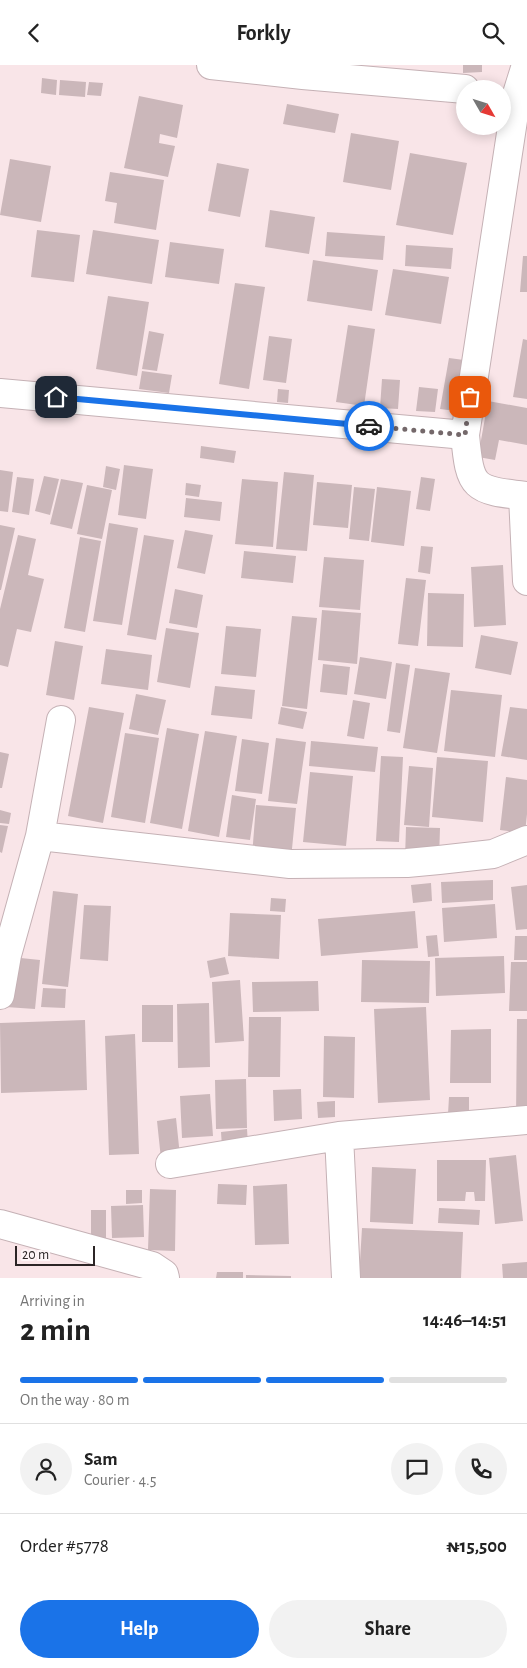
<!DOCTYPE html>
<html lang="en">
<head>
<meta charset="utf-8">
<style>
	body { margin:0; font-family:"Alegreya Sans",sans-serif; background:#f2f2f2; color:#222; height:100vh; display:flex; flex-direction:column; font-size:19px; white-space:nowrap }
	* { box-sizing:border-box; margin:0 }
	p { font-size:16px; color:#767676 }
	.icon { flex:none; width:28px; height:28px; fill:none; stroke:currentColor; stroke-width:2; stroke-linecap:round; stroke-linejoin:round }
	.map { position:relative; height:1213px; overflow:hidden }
	.side { display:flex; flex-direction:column; background:#fff; flex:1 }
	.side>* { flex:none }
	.needle { width:32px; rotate:129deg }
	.controls { position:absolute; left:456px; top:15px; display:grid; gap:10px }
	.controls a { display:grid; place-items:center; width:55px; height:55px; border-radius:50%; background:#fff; box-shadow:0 2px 12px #0003; font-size:25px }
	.scale { position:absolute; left:15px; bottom:12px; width:80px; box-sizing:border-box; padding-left:5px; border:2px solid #2c2526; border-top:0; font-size:14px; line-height:18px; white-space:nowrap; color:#2c2526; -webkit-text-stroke:4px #fef5f7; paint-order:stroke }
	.pin { position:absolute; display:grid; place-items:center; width:42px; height:42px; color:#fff; margin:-21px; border-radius:10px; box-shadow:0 2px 8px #0006 }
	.courier { position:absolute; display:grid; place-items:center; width:50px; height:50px; margin:-25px; border:4px solid #1a73e8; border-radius:50%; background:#fff; color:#222; box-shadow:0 1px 6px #0007 }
	.headline em { font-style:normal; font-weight:600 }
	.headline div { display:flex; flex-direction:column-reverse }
	.headline { display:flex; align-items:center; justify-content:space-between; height:85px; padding:0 20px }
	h1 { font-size:32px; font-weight:600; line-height:38px }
	.bar { display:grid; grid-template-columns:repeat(4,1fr); gap:8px 5px; align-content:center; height:60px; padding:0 20px }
	.bar i { height:6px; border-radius:4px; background:#e0e0e0 }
	.bar .selected { background:#1a73e8 }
	.bar p { grid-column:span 4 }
	.line { display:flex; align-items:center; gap:12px; padding:0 20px; border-top:1px solid #e0e0e0 }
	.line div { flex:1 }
	.round { display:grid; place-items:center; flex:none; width:52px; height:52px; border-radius:26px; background:#f2f2f2 }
	.primary-button { display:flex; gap:10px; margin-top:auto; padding:10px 20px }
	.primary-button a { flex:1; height:58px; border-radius:30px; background:#1a73e8; color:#fff; font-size:20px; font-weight:600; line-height:58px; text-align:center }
	.primary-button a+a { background:#f2f2f2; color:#222 }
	header { display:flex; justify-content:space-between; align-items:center; height:65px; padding:0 20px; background:#fff; font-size:22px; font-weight:600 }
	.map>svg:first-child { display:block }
</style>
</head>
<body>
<header><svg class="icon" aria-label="back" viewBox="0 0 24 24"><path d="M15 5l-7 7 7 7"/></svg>Forkly<svg class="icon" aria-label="search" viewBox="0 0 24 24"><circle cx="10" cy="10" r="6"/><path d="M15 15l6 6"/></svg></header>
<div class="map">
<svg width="527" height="1213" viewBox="0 0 527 1213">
	<rect width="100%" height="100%" fill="#f9e5e8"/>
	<path fill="#cbb7ba" d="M463 0H482V7L463 8Z
		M42 13 57 15 56 30 41 28Z
		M60 15 86 17 85 32 59 30Z
		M89 17 103 18 101 31 87 30Z
		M139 31 183 40 177 73 160 69 159 78 175 81 168 112 124 103Z
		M287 39 339 49 335 68 283 59Z
		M351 68 399 76 391 125 343 117Z
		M410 88 467 98 453 170 396 160Z
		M10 94 51 101 41 157 0 150Z
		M217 98 249 104 240 152 208 146Z
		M110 107 164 115 156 165 114 158 117 138 105 136Z
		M270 145 315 152 309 189 265 182Z
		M37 165 80 170 74 217 31 212Z
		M93 165 159 175 152 219 86 209Z
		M327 167 385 171 383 195 325 191Z
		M170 177 224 184 219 219 165 212Z
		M406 180 453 183 451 204 405 201Z
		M523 191H527V227H520Z
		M313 195 378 205 372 246 307 236Z
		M393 204 449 212 441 259 385 250Z
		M235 218 265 222 249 324 219 319Z
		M108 231 149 237 137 311 96 304Z
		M348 260 375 264 364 341 336 337Z
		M149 266 164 269 157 306 142 304Z
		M269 271 292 274 286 318 263 315Z
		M523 274 527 275V334L513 332Z
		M449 293 464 295 456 346 440 344Z
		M142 306 172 310 169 328 139 324Z
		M382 314 400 315 398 344 380 343Z
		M419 322 438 324 435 347 416 346Z
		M278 324 289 325 288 338 277 337Z
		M488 336 527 343V380L499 375 495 395 478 392Z
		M201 381 236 386 234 398 200 393Z
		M124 400 153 404 146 454 118 450Z
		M106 401 120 404 116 425 103 422Z
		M0 405 13 407 8 447 0 446Z
		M284 407 314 410 307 486 276 484Z
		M44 411 59 414 50 450 35 446Z
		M17 412 34 414 29 450 12 447Z
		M421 412 435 414 430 446 416 444Z
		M61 414 83 418 72 464 50 459Z
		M242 414 278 417 273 482 235 479Z
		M317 417 352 420 348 463 313 460Z
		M186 418 201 420 199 432 185 430Z
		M87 420 112 425 102 474 77 469Z
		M354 422 375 424 369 476 349 474Z
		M377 422 411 426 404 481 371 477Z
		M186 433 222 437 220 456 184 452Z
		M109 458 138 463 122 560 93 556Z
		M0 460 15 463 1 525H0Z
		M185 465 213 470 205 509 177 503Z
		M18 470 36 474 28 510 44 514 31 567 17 564 8 602 0 600V544Z
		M144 470 174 475 156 575 127 570Z
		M80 472 101 476 85 567 64 563Z
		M421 481 433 482 430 509 418 507Z
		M244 486 296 491 293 518 241 513Z
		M324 492 364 495 360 545 319 542Z
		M503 500 506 560 474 562 471 502Z
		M406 513 426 515 418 581 398 579Z
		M175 524 203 530 197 563 169 558Z
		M428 528 464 529 463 582 427 581Z
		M322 545 361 548 357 599 318 595Z
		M292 551 317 553 307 644 282 641Z
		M226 561 261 564 256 612 221 609Z
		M166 563 199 568 190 623 157 617Z
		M481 570 518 577 511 610 475 603Z
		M55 576 83 581 74 635 46 630Z
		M106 584 152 590 148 625 101 619Z
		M360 592 392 597 386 634 354 629Z
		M396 598 410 600 400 668 387 666Z
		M323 599 350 602 347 630 320 627Z
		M415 603 450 608 437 688 403 683Z
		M215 621 255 625 252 654 211 650Z
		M451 625 502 630 495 692 444 686Z
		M136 629 166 635 158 670 129 664Z
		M353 635 370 638 364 674 347 671Z
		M89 642 124 648 103 758 68 751Z
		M281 642 307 647 303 664 278 659Z
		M510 642 527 644V695L501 691Z
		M167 663 199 669 182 764 150 758Z
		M205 666 237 671 219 772 188 766Z
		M125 668 159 673 145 758 111 752Z
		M276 673 306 677 297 739 268 736Z
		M242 674 269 678 262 729 235 726Z
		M311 676 378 682 375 707 309 701Z
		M0 687 9 689 2 723H0Z
		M381 691 403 692 399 777 376 776Z
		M437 692 488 696 483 757 432 752Z
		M409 701 433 703 429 762 404 760Z
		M310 707 353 711 346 781 303 777Z
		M506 712 527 715V749L525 768 500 765Z
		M232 730 256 734 250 775 226 772Z
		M256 740 296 743 291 794 252 791Z
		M0 745 11 748 9 759 0 758Z
		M0 760 8 761 2 788 0 787Z
		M406 762 440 763 439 794 405 793Z
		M493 815V835L442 838 441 817Z
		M431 818 432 836 413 838 411 820Z
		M527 820V864L516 865 511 822Z
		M53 826 78 829 68 922 42 919Z
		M271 833 286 834 285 847 270 846Z
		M495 839 497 873 444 877 442 843Z
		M84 840 111 841 108 896 80 894Z
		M415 846 418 883 321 891 318 854Z
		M230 848 281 850 279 894 228 891Z
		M437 870 439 891 428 892 426 871Z
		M515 871H527V895H514Z
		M504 891 505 928 436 931 435 893Z
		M11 892 40 895 35 944 6 942Z
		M225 892 229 909 210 913 207 896Z
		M362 895 430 896 429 938 361 937Z
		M511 897H527V946H509Z
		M240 915 244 976 215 978 212 917Z
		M318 916 319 946 253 947 252 917Z
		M43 923 66 924 65 943 41 942Z
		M209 938 210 1002 178 1003 177 939Z
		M142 940H173V977H142Z
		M426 942 430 1035 378 1038 374 944Z
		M249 952H281L280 1012H248Z
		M517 954H527V1053H516Z
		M85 955 87 1025 1 1028 0 958Z
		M491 964V1018H450L451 965Z
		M135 969 139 1089 109 1090 105 971Z
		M324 971 355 972 354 1033 323 1032Z
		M246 1014 247 1063 216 1064 215 1015Z
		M301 1024 302 1054 274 1056 273 1025Z
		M210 1029 213 1071 182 1073 180 1031Z
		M449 1032H469V1049H448Z
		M335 1036V1052L318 1053 317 1037Z
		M176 1053 180 1091 161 1094 157 1056Z
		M247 1064 248 1079 222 1082 221 1067Z
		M516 1090 523 1156 495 1159 489 1093Z
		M437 1095H486L485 1136H475L474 1127H466L465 1136H437Z
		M372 1102 416 1104 413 1159 370 1157Z
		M218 1119 247 1120 246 1140 217 1139Z
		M287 1119 289 1179 255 1180 253 1121Z
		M150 1124 176 1125 175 1186 148 1185Z
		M126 1125H142V1138L126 1139Z
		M143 1140 144 1172 112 1173 111 1141Z
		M439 1143 480 1145 479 1160 438 1158Z
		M91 1145H106V1180L91 1181Z
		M362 1163 463 1167 461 1213H359Z
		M527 1197V1213H503L502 1199Z
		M217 1207H243V1213H216Z
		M246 1210 291 1211V1213H246Z"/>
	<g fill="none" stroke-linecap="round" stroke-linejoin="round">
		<defs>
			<path id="street" d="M211 0 303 10 465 24
				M0 328 465 370C470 424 473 425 527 431
				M465 370 517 29 526 0
				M523 431 527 516
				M40 771 290 799 407 798 439 795 493 789 527 775
				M0 930 7 890 40 771 61 655
				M339 1071 346 1213
				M170 1099 339 1071 527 1055
				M0 1159 152 1201 164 1209 165 1213"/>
		</defs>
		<use href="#street" stroke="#c5b1b5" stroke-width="30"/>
		<use href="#street" stroke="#fff" stroke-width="28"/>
	</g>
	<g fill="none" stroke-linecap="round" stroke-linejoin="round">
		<path stroke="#74686a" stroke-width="5" stroke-dasharray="0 9" d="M369 361 465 370 470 332"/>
		<path stroke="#1a73e8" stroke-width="6" d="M56 332 369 361"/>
	</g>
</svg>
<div class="controls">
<a><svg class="needle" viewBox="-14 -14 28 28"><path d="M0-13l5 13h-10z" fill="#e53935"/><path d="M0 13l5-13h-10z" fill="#767676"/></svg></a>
</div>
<div class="scale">20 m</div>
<div class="pin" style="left:470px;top:332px;background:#ea580c"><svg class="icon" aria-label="bag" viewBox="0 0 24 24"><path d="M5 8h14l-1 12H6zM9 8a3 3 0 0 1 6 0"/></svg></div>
<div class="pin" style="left:56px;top:332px;background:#1f2937"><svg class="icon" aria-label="home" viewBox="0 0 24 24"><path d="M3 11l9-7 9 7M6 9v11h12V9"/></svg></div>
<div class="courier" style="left:369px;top:361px"><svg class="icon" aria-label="car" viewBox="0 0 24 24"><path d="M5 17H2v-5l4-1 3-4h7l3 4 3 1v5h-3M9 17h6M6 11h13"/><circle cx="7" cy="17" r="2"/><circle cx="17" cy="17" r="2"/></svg></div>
</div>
<section class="side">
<div class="headline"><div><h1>2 min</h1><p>Arriving in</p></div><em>14:46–14:51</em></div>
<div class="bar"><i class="selected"></i><i class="selected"></i><i class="selected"></i><i></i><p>On the way · 80 m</p></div>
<div class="line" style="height:90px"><a class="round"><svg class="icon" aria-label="person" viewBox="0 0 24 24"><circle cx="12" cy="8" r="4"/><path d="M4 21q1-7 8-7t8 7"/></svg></a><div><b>Sam</b><p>Courier · 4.5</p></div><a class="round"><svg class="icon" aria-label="chat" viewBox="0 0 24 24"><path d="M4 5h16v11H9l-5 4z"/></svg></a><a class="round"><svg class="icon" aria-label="phone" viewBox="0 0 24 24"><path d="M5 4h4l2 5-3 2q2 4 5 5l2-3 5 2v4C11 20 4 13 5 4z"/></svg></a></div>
<div class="line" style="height:65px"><div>Order #5778</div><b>₦15,500</b></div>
<div class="primary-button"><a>Help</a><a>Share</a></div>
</section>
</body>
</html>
